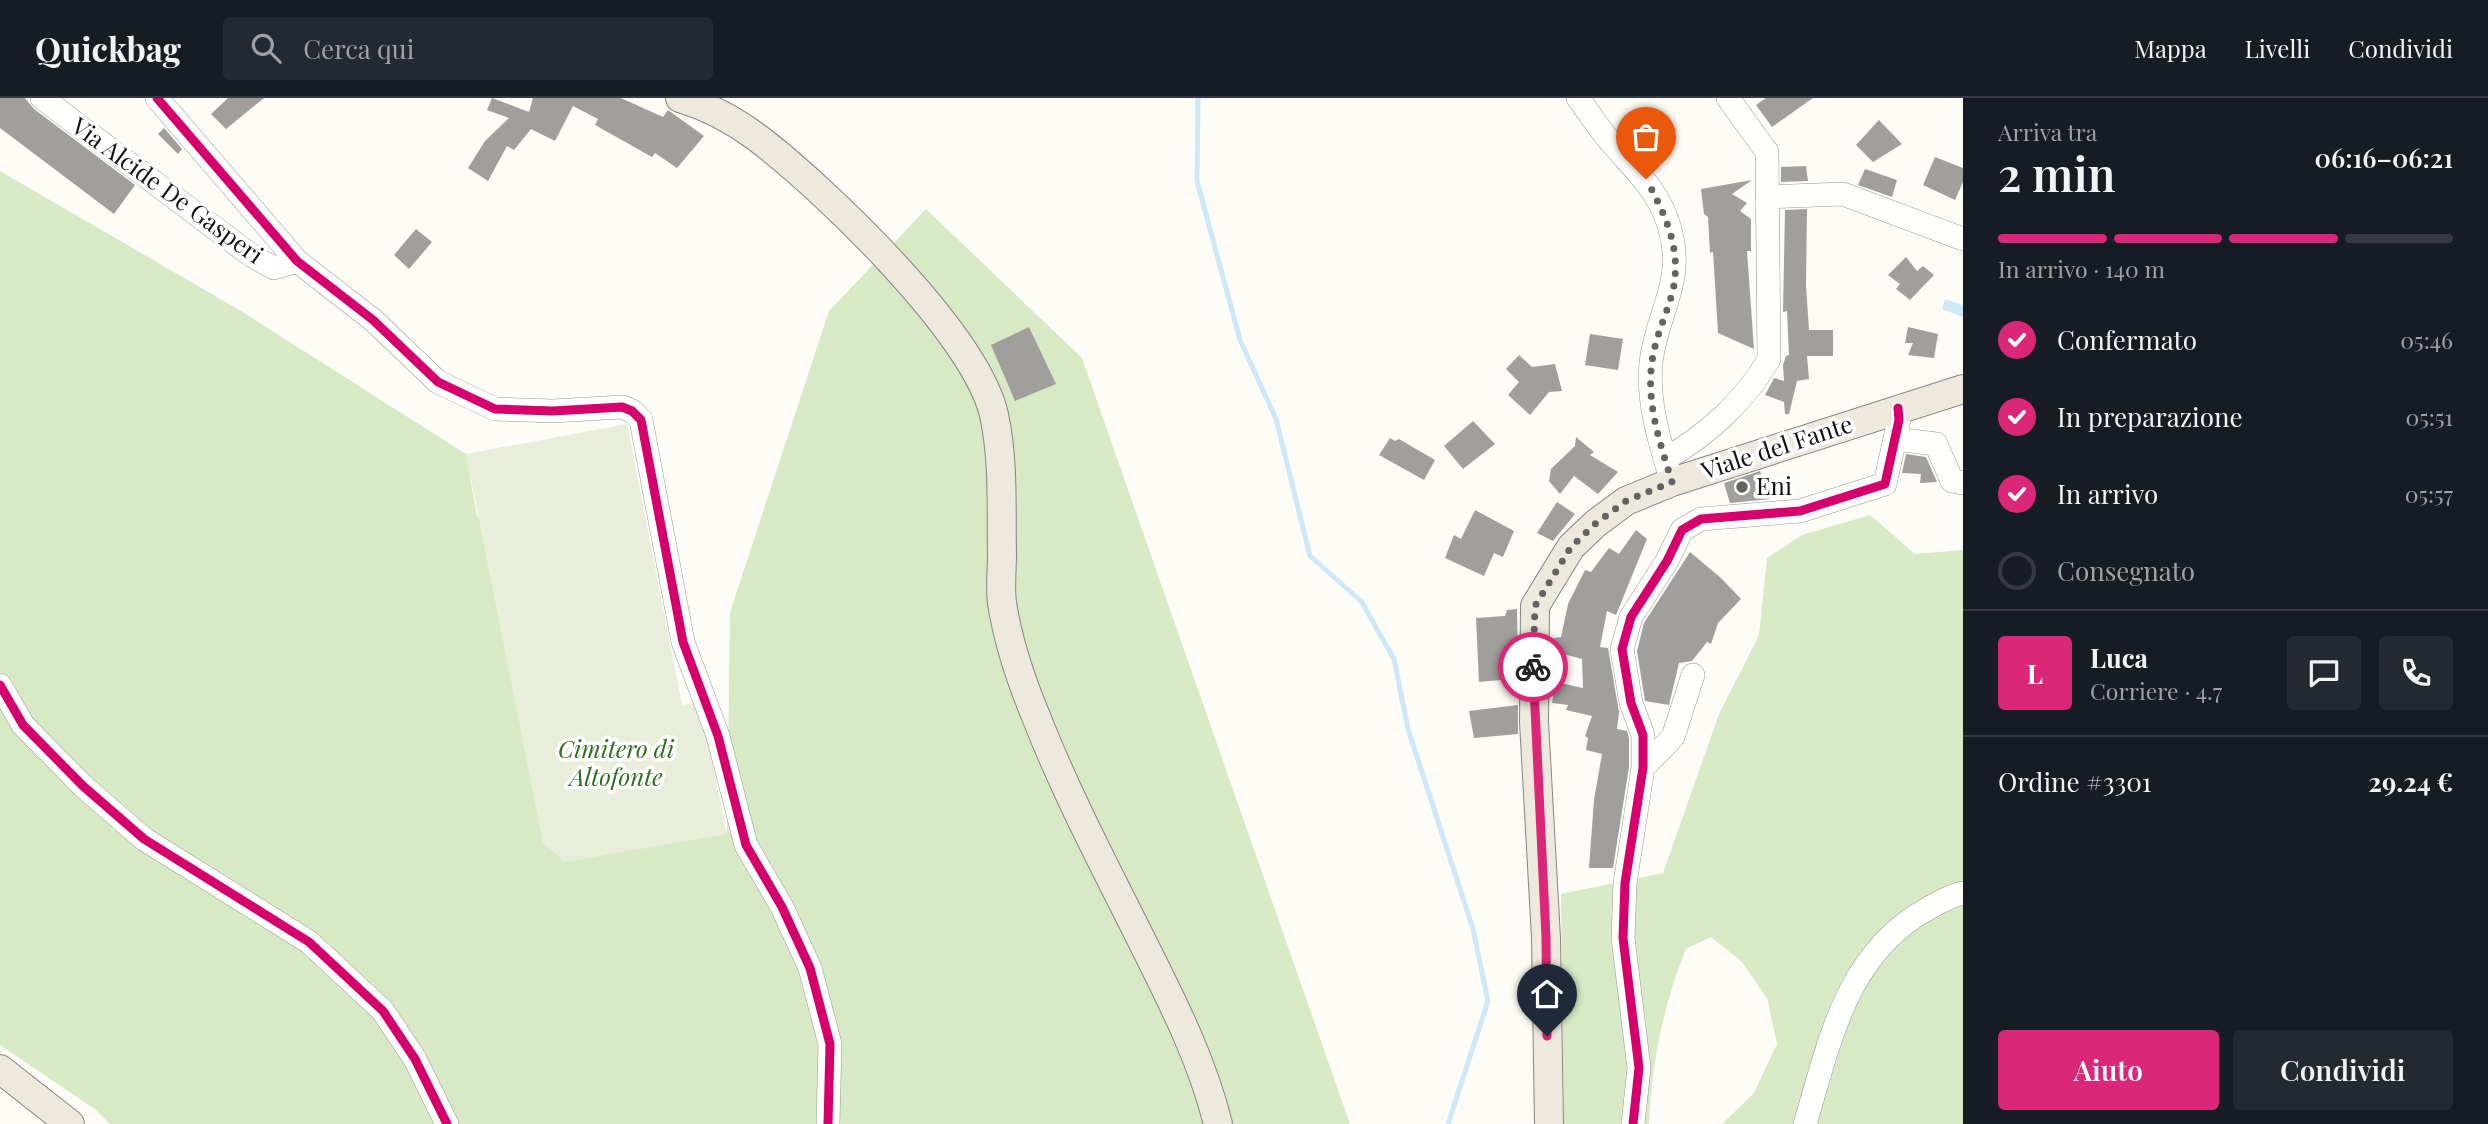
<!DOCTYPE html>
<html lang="it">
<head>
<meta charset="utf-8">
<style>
	body { margin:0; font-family:"Playfair Display",serif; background:#242831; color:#f1f3f6; height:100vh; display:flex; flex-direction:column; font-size:26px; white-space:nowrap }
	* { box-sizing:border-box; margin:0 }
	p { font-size:23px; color:#9ea1a6 }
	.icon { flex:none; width:38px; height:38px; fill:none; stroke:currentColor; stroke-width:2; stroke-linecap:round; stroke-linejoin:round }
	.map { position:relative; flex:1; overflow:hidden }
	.drawer { display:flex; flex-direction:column; background:#171b24; width:525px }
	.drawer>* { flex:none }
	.pin { position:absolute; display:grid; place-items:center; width:60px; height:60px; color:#fff; margin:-72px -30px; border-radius:50% 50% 50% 0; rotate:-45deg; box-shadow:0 0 7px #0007 }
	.pin .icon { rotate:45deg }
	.courier { position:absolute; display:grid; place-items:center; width:70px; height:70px; margin:-35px; border:5px solid #db2777; border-radius:50%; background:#fff; color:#222; box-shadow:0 2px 9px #0007 }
	.headline em { font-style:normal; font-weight:600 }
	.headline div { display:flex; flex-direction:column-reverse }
	.headline { display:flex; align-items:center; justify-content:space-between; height:119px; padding:0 35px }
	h1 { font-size:46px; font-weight:600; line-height:52px }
	.bar { display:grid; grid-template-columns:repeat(4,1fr); gap:10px 7px; align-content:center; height:84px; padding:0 35px }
	.bar i { height:9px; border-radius:5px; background:#363941 }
	.bar .selected { background:#db2777 }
	.bar p { grid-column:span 4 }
	.line { display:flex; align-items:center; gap:18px; padding:0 35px; border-top:2px solid #363941 }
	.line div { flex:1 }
	.round { display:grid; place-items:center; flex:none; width:74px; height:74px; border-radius:7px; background:#242831 }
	ol { padding:0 35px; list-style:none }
	li { display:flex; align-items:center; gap:21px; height:77px }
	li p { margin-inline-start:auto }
	li .icon { padding:7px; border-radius:50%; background:#db2777; color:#fff; stroke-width:4 }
	li:last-child { color:#9ea1a6 }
	li i { width:38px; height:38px; border:4px solid #363941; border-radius:50% }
	.primary-button { display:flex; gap:14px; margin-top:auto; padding:14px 35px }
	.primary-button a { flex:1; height:80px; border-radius:7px; background:#db2777; color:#fff; font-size:28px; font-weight:600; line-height:80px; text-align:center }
	.primary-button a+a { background:#242831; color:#f1f3f6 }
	header { display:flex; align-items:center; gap:42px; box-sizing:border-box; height:98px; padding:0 35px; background:#171b24; border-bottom:2px solid #363941 }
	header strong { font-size:33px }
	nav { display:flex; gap:38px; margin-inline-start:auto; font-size:24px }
	.search { width:490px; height:63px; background:#242831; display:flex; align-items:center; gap:18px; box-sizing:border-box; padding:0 24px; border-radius:7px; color:#9ea1a6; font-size:26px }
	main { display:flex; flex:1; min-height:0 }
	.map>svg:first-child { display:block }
</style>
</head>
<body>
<header>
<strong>Quickbag</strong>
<div class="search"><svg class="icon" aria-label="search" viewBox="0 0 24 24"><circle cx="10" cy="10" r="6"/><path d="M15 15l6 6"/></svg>Cerca qui</div>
<nav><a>Mappa</a><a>Livelli</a><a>Condividi</a></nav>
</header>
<main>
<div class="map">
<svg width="1963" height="1026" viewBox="0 0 1963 1026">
	<rect width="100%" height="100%" fill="#fdfcf7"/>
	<path fill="#d8eac5" d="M0 73 241 213 466 356 477 418 727 736 730 514 829 213 926 111 1082 260 1350 1026H110L96 1012 0 947Z
		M1870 417 1915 456 1963 452V1026H1722L1754 995 1777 946 1767 900 1741 863 1711 839 1686 851C1664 905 1651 967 1649 1026H1564L1561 796 1663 775 1719 616 1759 537 1767 460 1802 437Z"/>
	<path fill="#e9eedb" d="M627 326 682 607 700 604 727 736 565 764 543 745 466 356Z"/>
	<path fill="#cde8f7" d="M1945 201 1963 207V219L1942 211Z"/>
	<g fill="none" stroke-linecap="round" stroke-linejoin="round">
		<path stroke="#cde8f7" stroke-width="5" d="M1198 0 1197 83 1240 242 1276 321 1310 458 1361 503 1394 561 1408 631 1473 831 1488 903 1448 1026"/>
	</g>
	<path fill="#a19f9c" d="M0 0H25L34 11 135 87 114 116 0 30Z
		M228 0H264L226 31 211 16Z
		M492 0 529 14 533 0H621L663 19 668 12 704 38 677 70 655 55 652 59 595 27 598 21 573 8 555 43 531 31 514 52 507 48 488 83 468 70 485 43 509 20 487 12Z
		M1766 0H1813L1772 29 1756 7Z
		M1879 22 1902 46 1873 64 1856 47Z
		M164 30 182 51 178 56 158 36Z
		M1935 59 1963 70V84L1955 102 1923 87Z
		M1806 68 1808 83 1781 84V69Z
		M1865 71 1897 82 1892 99 1858 87Z
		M1752 82 1732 96 1747 105 1740 113 1751 121V153H1747L1754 251 1718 235 1713 154 1710 155 1708 119 1704 116 1701 91Z
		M1807 111 1806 188 1809 232H1833V258H1807L1809 281 1797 283 1789 316H1785L1784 304 1765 297 1774 280 1784 283 1783 267 1786 258 1789 257 1787 213 1783 214 1785 112Z
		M416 131 432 144 409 171 394 157Z
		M1906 159 1917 173 1923 168 1934 177 1910 202 1896 191 1900 186 1888 177Z
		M1029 229 1056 286 1015 303 991 247Z
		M1908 229 1938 236 1934 260 1908 257 1913 245H1905Z
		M1590 236 1623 241 1618 272 1585 267Z
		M1519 257 1532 269 1555 266 1562 293 1549 294 1530 317 1508 297 1519 284 1506 271Z
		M1473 323 1495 346 1463 371 1444 348Z
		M1576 339 1594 354 1590 357 1618 374 1598 396 1574 378 1560 396 1549 383 1551 371 1575 348Z
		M1390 340 1395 343 1399 341 1435 362 1424 382 1379 357Z
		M1906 356 1926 359 1937 384 1920 385 1921 376 1902 375Z
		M1760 373 1770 401 1730 405 1724 385Z
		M1557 404 1575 416 1553 443 1537 435Z
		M1475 412 1514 433 1503 459 1494 455 1484 478 1445 460 1454 437 1461 441Z
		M1636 432 1647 441 1616 517 1607 513 1600 549 1608 550 1619 614 1617 631 1627 633 1629 640V669L1613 770H1589L1594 702 1602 656 1586 652 1588 640 1585 638 1592 618 1566 612 1568 607 1552 605 1556 584 1583 590 1582 561 1552 553 1554 540 1561 539 1568 506 1585 472 1591 474 1609 450 1619 456Z
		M1690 454 1721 480 1741 501 1718 525 1711 546 1707 544 1692 563 1679 565 1669 607 1645 603 1637 553 1644 525Z
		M1517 511 1518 562 1498 568 1501 582 1479 584 1476 520 1505 518 1507 512Z
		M1518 607V636L1474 640 1469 613Z"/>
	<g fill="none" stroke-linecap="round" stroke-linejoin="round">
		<defs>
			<path id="minor" d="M42 0 252 158 274 170 297 163
				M157 0 297 163 373 222 438 284 495 311 553 313 622 309 632 313 641 322 683 544 718 638 746 747 782 809 810 870 830 946 828 1026
				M1578 0C1589 14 1598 30 1610 43 1631 68 1654 88 1666 119 1689 180 1658 209 1651 264 1647 305 1660 345 1672 384
				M1767 99 1843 96 1963 141
				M1895 341 1936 346 1952 383 1963 385
				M1665 361C1706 338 1746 302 1769 261L1767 54 1728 0
				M0 587 23 627 83 688 144 741 309 844 383 913 415 961 447 1026
				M1643 670 1673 639 1693 577
				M1633 1026 1639 970 1623 840 1625 785 1643 670V637L1631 605 1622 551 1631 519 1667 463 1682 432 1701 421 1800 413 1885 386 1899 322 1898 310
				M1805 1026C1830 943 1846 855 1929 810 1940 804 1951 797 1963 795"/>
			<path id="major" d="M680 0C707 8 733 22 755 38 823 89 976 236 994 317 1004 363 1001 410 1002 456 1002 472 1000 489 1002 505 1008 544 1022 585 1037 621 1067 697 1105 769 1141 841 1171 901 1202 961 1218 1026
				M0 971 70 1026
				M1549 1026 1546 840 1534 624 1535 508 1571 449 1595 426 1626 403 1672 384 1963 291"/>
		</defs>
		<use href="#minor" stroke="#979795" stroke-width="24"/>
		<use href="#major" stroke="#858482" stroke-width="30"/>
		<use href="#minor" stroke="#fffffe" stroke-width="23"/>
		<use href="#major" stroke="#ede9dc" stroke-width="28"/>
		<defs>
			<path id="cycleway" d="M157 0 297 163 373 222 438 284 495 311 553 313 622 309 632 313 641 322 683 544 718 638 746 747 782 809 810 870 830 946 828 1026
				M0 587 23 627 83 688 144 741 309 844 383 913 415 961 447 1026
				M1633 1026 1639 970 1623 840 1625 785 1643 670V637L1631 605 1622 551 1631 519 1667 463 1682 432 1701 421 1800 413 1885 386 1899 322 1898 310"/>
		</defs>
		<use href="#cycleway" stroke="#fff" stroke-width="13"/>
		<use href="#cycleway" stroke="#d6006c" stroke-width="9"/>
	</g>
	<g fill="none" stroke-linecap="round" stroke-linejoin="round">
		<path stroke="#646362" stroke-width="7" stroke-dasharray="0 12.6" d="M1533 569 1535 508 1571 449 1595 426 1626 403 1672 384C1660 345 1646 305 1652 264 1655 239 1667 216 1673 192 1682 151 1665 116 1646 81"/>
		<path stroke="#db2777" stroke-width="9" d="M1533 569 1546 839 1547 938"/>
	</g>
	<circle fill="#646362" stroke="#fff" stroke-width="2.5" cx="1742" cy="389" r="7"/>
	<g text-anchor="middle" stroke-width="7" stroke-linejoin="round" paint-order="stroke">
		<g font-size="24" fill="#111" stroke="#fff">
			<text transform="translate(167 93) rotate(36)" y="8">Via Alcide De Gasperi</text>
			<text transform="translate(1777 350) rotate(-18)" y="8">Viale del Fante</text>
		</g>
		<g font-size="24" fill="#111" stroke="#fff" text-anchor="start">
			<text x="1756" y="397">Eni</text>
		</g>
		<g font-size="24" font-style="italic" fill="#2f6b1f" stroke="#fff">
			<text x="616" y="660">Cimitero di<tspan x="616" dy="28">Altofonte</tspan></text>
		</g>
	</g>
</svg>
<div class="pin" style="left:1646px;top:81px;background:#ea580c"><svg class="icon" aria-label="bag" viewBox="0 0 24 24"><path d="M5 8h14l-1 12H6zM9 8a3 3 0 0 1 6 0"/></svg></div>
<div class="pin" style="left:1547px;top:938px;background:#1f2937"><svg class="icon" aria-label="home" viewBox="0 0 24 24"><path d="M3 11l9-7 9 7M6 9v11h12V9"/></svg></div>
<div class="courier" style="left:1533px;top:569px"><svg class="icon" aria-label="bike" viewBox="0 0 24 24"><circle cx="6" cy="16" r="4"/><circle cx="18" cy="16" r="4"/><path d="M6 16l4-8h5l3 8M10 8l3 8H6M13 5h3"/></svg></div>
</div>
<section class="drawer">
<div class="headline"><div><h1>2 min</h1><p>Arriva tra</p></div><em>06:16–06:21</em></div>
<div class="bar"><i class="selected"></i><i class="selected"></i><i class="selected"></i><i></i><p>In arrivo · 140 m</p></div>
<ol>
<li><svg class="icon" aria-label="check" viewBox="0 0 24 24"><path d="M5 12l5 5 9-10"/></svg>Confermato<p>05:46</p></li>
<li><svg class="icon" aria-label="check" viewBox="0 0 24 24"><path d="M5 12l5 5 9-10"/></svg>In preparazione<p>05:51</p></li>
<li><svg class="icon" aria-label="check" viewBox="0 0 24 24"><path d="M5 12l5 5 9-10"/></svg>In arrivo<p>05:57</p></li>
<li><i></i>Consegnato</li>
</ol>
<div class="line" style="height:126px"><b class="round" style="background:#db2777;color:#fff">L</b><div><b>Luca</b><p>Corriere · 4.7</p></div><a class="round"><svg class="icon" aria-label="chat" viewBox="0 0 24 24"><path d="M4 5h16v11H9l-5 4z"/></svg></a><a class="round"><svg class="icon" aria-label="phone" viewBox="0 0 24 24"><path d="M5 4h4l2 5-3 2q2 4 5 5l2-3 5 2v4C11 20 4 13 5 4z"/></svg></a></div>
<div class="line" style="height:91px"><div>Ordine #3301</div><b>29.24 €</b></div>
<div class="primary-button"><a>Aiuto</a><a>Condividi</a></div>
</section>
</main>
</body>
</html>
